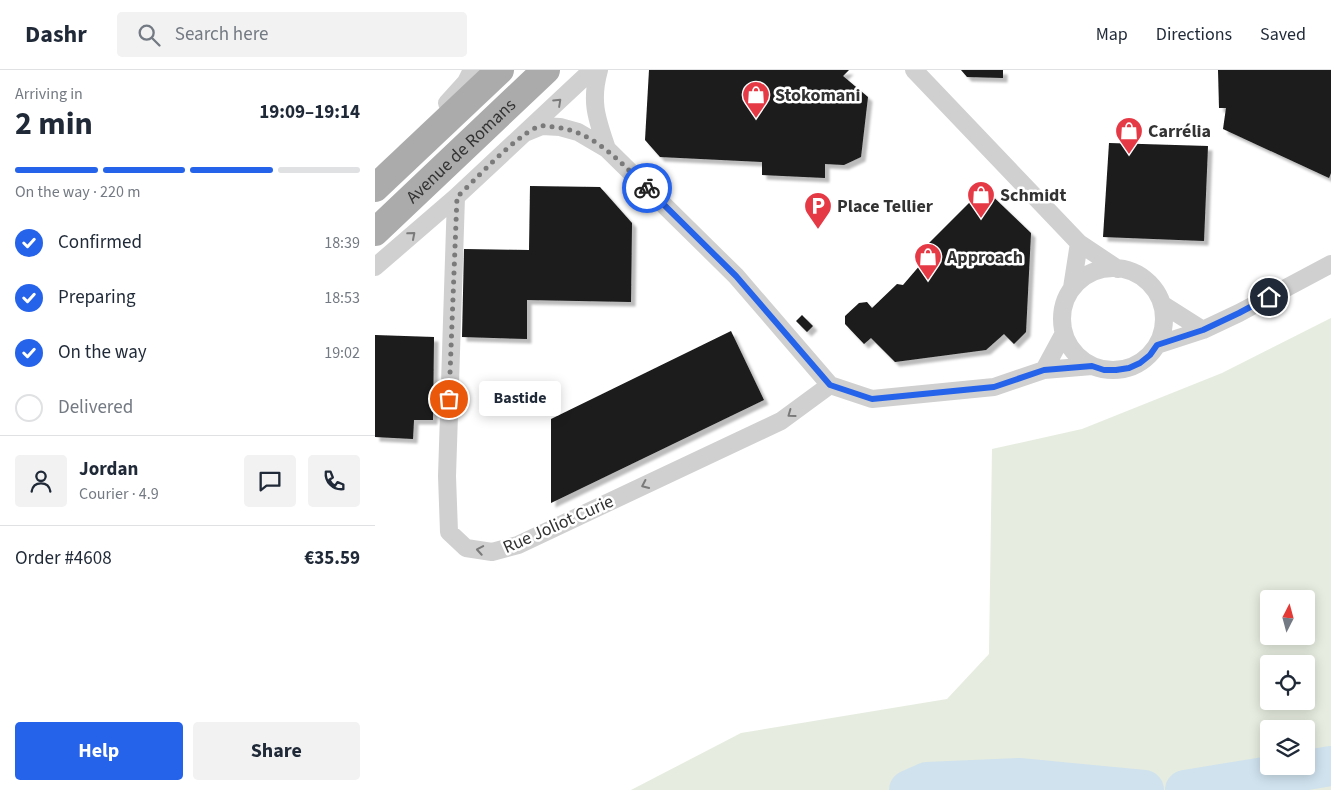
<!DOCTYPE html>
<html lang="en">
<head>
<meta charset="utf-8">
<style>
	body { margin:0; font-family:"Source Sans 3",sans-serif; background:#f2f2f3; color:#1f2937; height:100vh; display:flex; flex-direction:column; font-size:19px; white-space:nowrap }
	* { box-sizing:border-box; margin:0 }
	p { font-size:16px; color:#747a83 }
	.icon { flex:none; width:28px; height:28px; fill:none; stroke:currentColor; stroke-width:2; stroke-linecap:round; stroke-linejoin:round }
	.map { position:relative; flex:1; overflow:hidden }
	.sheet { display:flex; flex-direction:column; background:#fff; width:375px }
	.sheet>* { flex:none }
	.needle { width:32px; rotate:6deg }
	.buttons { position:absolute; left:885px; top:520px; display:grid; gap:10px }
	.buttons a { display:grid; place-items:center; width:55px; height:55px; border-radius:5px; background:#fff; box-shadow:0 2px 12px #0003; font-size:25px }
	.pin { position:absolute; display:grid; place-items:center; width:42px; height:42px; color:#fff; margin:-21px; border:2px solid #fff; border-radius:50%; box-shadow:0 1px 5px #0007 }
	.courier { position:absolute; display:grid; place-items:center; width:50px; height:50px; margin:-25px; border:4px solid #2563eb; border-radius:50%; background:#fff; color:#222; box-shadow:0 1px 6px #0007 }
	.bubble { position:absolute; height:35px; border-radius:5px; background:#fff; box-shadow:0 2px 12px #0003; font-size:16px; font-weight:700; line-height:35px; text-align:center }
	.summary em { font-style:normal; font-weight:700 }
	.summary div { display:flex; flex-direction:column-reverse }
	.summary { display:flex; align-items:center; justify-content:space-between; height:85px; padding:0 15px }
	h1 { font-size:32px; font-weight:700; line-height:38px }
	.bar { display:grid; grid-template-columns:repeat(4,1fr); gap:8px 5px; align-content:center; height:60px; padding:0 15px }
	.bar i { height:6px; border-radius:4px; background:#e0e1e3 }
	.bar .selected { background:#2563eb }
	.bar p { grid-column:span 4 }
	.line { display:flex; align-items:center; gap:12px; padding:0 15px; border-top:1px solid #e0e1e3 }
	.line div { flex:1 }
	.round { display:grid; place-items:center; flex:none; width:52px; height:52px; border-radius:5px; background:#f2f2f3 }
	ol { padding:0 15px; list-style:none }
	li { display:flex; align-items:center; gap:15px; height:55px }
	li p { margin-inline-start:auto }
	li .icon { padding:5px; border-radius:50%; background:#2563eb; color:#fff; stroke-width:4 }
	li:last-child { color:#747a83 }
	li i { width:28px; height:28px; border:2px solid #e0e1e3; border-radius:50% }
	.cta { display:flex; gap:10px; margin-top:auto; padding:10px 15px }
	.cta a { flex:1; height:58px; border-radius:5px; background:#2563eb; color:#fff; font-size:20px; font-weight:700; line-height:58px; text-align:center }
	.cta a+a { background:#f2f2f3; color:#1f2937 }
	header { display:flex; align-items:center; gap:30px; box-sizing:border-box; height:70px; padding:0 25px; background:#fff; border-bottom:1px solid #e0e1e3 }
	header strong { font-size:24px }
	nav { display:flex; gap:28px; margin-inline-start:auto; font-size:18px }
	.search { width:350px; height:45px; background:#f2f2f3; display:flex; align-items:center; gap:12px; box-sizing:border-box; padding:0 18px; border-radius:5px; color:#747a83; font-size:19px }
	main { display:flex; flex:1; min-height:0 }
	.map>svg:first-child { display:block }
</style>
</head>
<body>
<header>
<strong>Dashr</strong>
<div class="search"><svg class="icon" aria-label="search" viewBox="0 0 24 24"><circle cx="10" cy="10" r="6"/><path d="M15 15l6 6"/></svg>Search here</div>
<nav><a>Map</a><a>Directions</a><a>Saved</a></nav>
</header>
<main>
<section class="sheet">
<div class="summary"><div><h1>2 min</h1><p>Arriving in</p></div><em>19:09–19:14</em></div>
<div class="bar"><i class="selected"></i><i class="selected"></i><i class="selected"></i><i></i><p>On the way · 220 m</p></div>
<ol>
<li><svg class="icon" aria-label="check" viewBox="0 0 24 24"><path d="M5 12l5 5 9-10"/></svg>Confirmed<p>18:39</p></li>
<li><svg class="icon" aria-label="check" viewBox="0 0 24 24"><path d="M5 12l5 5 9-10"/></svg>Preparing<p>18:53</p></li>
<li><svg class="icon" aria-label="check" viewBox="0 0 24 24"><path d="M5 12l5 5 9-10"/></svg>On the way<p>19:02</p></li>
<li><i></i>Delivered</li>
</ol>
<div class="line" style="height:90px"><a class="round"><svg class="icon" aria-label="person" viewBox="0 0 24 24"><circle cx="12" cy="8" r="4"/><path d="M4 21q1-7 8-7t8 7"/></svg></a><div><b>Jordan</b><p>Courier · 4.9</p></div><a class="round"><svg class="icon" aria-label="chat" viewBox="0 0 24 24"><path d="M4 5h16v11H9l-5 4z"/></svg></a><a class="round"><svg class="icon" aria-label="phone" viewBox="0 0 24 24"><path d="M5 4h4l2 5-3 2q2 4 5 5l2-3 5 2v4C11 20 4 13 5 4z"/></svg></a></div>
<div class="line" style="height:65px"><div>Order #4608</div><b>€35.59</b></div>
<div class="cta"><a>Help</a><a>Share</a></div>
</section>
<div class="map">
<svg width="956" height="720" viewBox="0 0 956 720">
	<defs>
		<filter id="shadow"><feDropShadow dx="4.5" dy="4.5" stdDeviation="1" flood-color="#0004"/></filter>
	</defs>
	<rect width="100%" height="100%" fill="#fff"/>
	<path fill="#e6ecdf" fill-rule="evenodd" d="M956 248V720H256L366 663 572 629 614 584 617 379 707 359 847 303ZM894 529H931V566H894ZM894 594H931V631H894ZM894 659H931V696H894Z"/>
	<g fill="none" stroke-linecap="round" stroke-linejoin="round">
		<path stroke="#cfe2ee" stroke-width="40" d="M534 720 552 712 644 708 769 720
			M810 720 956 696"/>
	</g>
	<path fill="#1a1a1a" filter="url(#shadow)" d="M274 0H474L468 6 493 27 486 87 469 95 450 94V108L387 105V92L285 87 270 70Z
		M586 0H628V8L592 7Z
		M843 0H956V103L954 108 848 59 851 38H844Z
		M734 73 833 76 829 171 728 167Z
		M155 116 225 117 257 153 256 232 152 230V269L87 267 89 179 154 180Z
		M609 118 656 163 651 262 639 274 629 264 611 280 520 292 496 268 489 274 470 254V246L484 233 492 232 497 238 522 214 528 215 552 187 546 181Z
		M427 245 438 256 432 262 421 251Z
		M356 261 389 330 176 433V349Z
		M0 265 59 267 58 350H39L38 369 0 367Z"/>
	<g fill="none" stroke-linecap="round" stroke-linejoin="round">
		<path stroke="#d0d0d0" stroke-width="18" d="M224 0C215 32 222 49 232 79
			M539 0 704 173 743 199
			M72 33 91 12 97 0
			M150 63 167 56 185 57 203 62 232 79 361 206 455 315 497 329 619 317 669 300 717 296
			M81 127 72 406 74 462 91 478 117 482 143 475 406 351 455 315
			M0 197 81 127 217 0
			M687 249a51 51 0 1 1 102 0a51 51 0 1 1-102 0Z
			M697 218 704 173
			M787 234 828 260
			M782 275 828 260 864 243 956 194
			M669 300 689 263"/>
		<g stroke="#ababab" stroke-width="28">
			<path d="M0 118 125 0"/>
			<path id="s1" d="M0 162 171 0"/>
		</g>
	</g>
	<defs><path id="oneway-chevron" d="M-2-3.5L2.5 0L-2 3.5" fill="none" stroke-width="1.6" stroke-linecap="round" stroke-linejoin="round" transform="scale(1.25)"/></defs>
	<g stroke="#7a7a7a">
		<use href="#oneway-chevron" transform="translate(183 32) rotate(-43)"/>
		<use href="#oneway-chevron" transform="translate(37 165) rotate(-41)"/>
		<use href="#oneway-chevron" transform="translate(416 344) rotate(144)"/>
		<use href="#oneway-chevron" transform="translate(270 415) rotate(155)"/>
		<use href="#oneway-chevron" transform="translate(105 480) rotate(-170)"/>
	</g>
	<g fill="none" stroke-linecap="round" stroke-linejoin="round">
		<path stroke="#7a7a7a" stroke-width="5" stroke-dasharray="0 9" d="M74 329 82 127C99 111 146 60 166 56 170 55 174 56 178 57 218 60 245 92 272 118"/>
		<path stroke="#2563eb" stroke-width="6" d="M272 118 361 206 455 315 497 329 619 317 669 300 717 296 729 300H741L754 298 765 293 775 285 782 275 828 260 864 243 894 227"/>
	</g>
	<defs>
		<symbol id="shop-pin" viewBox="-11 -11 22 30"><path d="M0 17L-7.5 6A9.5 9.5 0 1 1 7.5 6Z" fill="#e63946" stroke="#fff"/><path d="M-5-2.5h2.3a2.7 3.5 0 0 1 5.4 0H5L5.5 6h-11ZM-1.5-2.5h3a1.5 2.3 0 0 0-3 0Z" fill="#fff"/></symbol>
		<symbol id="parking-pin" viewBox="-11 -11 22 30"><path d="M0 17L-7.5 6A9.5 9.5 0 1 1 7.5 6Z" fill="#e63946" stroke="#fff"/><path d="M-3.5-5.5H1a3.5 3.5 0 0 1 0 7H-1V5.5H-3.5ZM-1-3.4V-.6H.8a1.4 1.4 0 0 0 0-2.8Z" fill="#fff"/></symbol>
	</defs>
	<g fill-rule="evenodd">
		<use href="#shop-pin" x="365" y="9" width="32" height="43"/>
		<use href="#shop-pin" x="738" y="45" width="32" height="43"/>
		<use href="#shop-pin" x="590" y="109" width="32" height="43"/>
		<use href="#parking-pin" x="427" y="120" width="32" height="43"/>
		<use href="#shop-pin" x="537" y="171" width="32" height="43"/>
	</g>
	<g text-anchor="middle" stroke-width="5" stroke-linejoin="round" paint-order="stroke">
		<g font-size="18" font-weight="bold" fill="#333" stroke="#fff" text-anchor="start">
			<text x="400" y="31">Stokomani</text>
			<text x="773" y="67">Carrélia</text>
			<text x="625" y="131">Schmidt</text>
			<text x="462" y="142">Place Tellier</text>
			<text x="572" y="193">Approach</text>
		</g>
		<g font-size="18" fill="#333" stroke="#fff">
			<text dy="6" stroke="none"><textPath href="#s1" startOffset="118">Avenue de Romans</textPath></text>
			<text transform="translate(183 454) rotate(-24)" y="6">Rue Joliot Curie</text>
		</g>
	</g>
</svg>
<div class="buttons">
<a><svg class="needle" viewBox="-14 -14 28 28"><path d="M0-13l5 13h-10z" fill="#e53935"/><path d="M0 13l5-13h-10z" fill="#747a83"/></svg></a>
<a><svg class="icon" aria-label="locate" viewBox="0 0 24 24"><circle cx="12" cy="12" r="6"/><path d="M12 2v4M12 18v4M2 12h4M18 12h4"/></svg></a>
<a><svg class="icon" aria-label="layers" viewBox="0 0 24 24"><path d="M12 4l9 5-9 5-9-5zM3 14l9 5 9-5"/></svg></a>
</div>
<div class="pin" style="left:74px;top:329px;background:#ea580c"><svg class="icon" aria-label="bag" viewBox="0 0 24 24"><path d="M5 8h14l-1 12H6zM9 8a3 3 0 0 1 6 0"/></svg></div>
<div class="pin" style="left:894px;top:227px;background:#1f2937"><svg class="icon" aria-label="home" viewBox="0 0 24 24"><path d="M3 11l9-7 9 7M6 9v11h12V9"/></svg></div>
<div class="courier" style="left:272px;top:118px"><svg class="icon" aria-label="bike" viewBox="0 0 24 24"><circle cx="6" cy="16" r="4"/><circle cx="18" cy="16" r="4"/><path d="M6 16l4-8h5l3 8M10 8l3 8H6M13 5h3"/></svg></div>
<div class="bubble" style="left:104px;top:311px;width:82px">Bastide</div>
</div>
</main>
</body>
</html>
